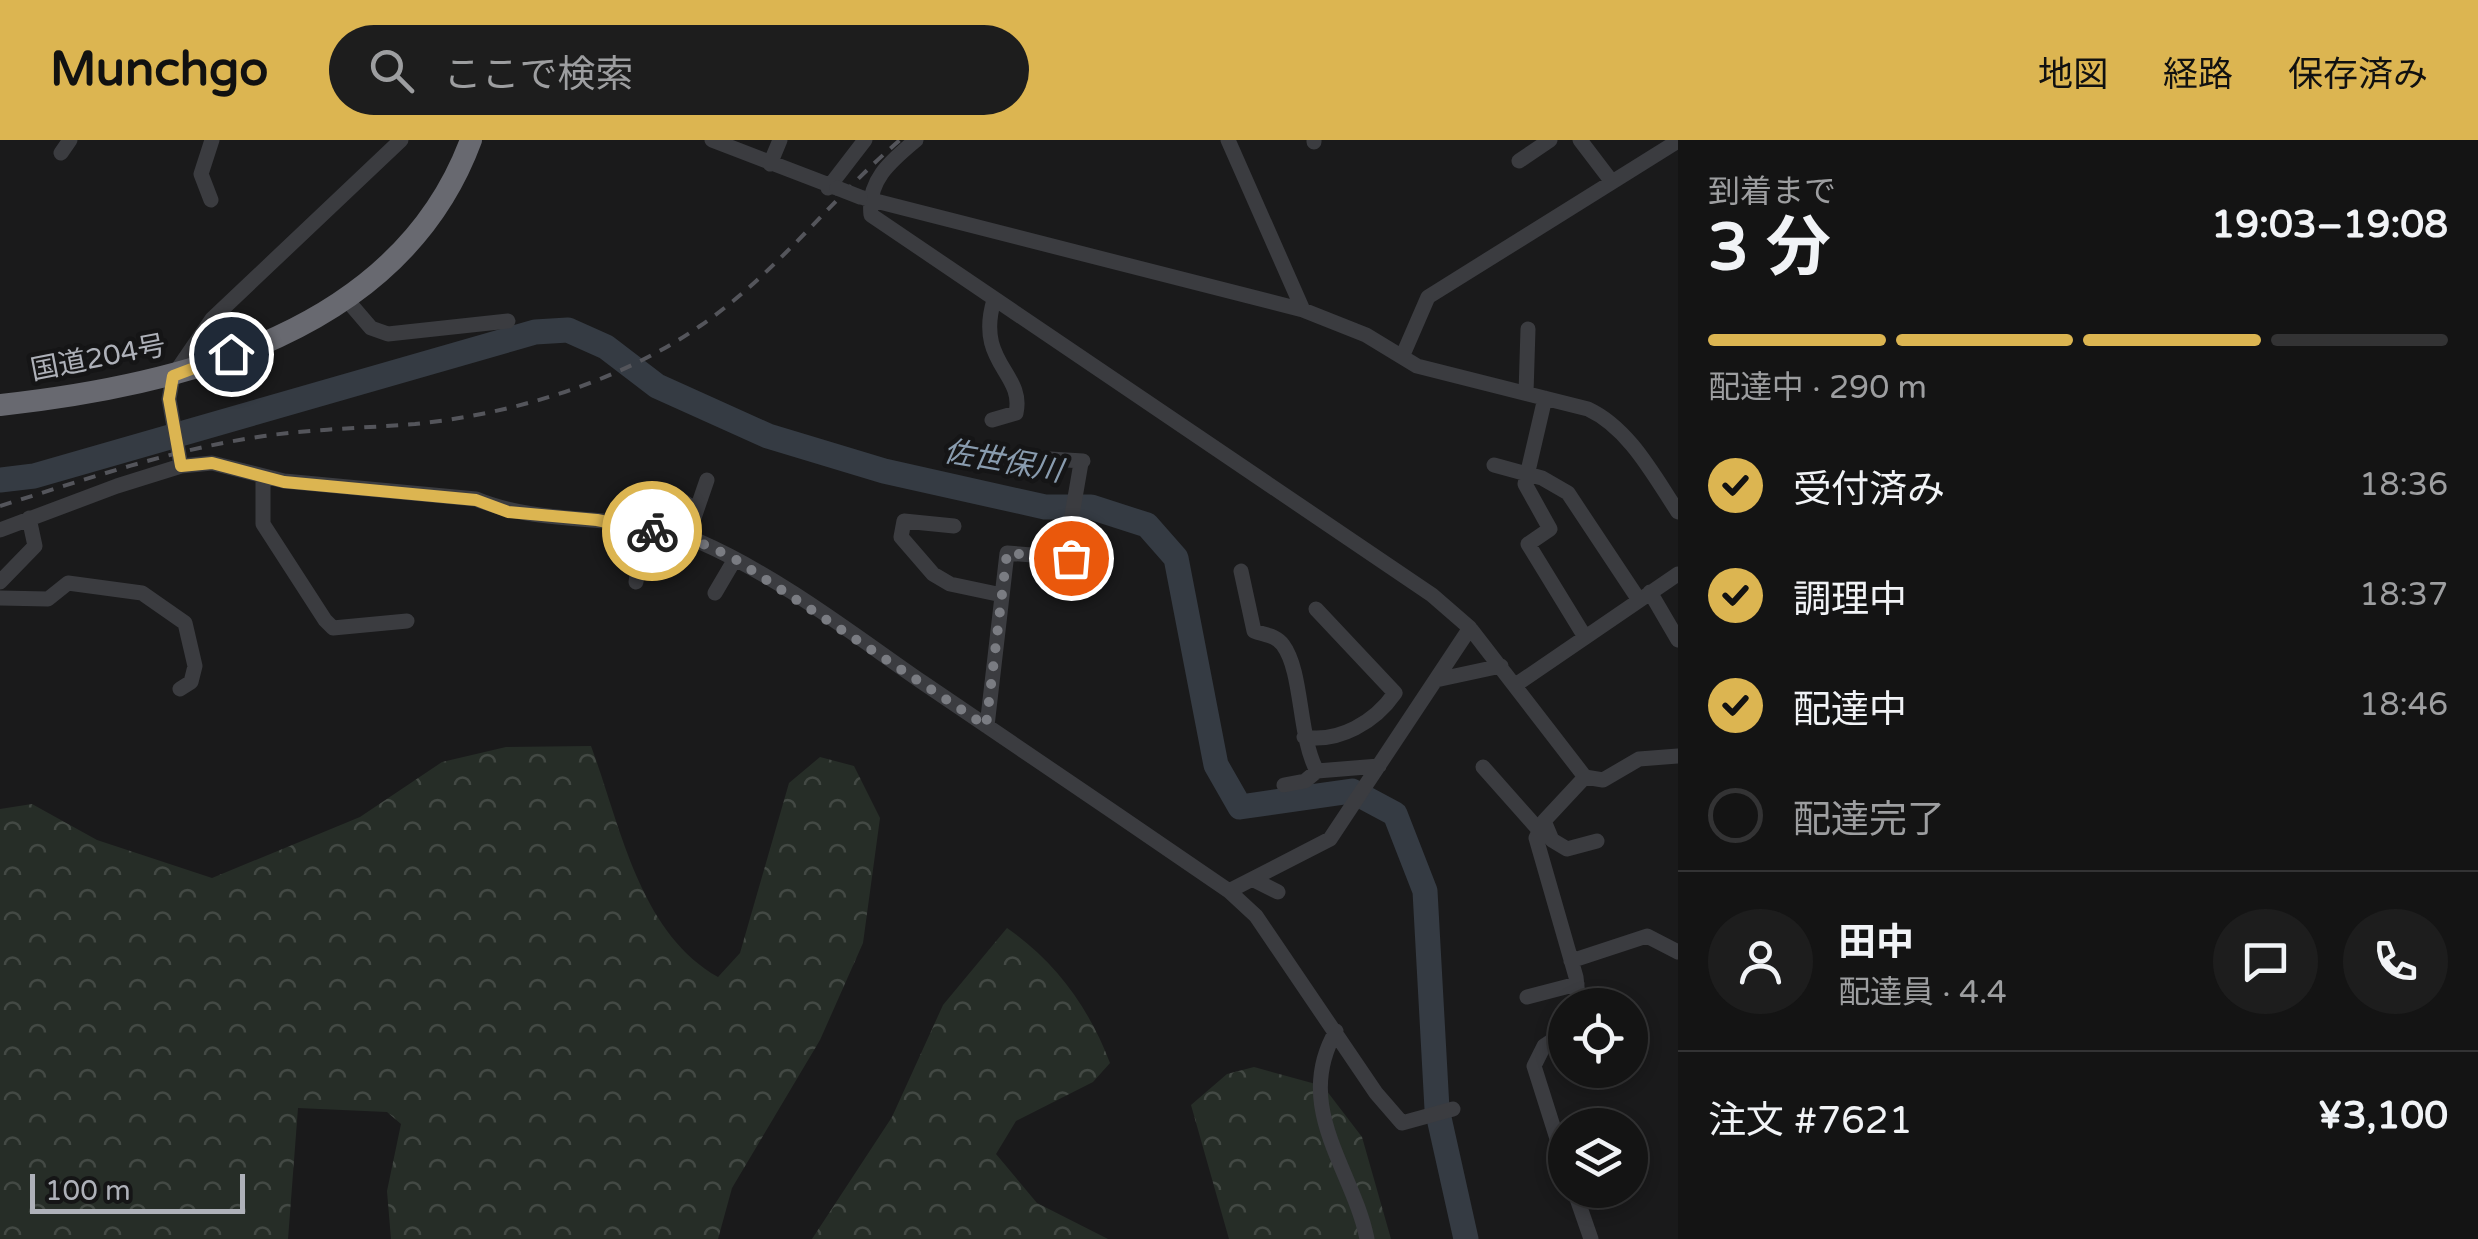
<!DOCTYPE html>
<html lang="ja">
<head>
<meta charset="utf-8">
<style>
	body { margin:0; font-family:"Varela Round","Noto Sans JP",sans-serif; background:#1d1d1d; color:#f1f3f6; height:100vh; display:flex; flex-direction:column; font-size:38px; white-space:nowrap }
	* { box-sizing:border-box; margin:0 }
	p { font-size:32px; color:#9d9ea0 }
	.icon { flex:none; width:55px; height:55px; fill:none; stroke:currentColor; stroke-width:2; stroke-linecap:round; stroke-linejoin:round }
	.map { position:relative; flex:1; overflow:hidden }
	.side { display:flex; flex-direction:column; background:#141414; width:800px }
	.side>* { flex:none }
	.fabs { position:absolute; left:1548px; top:848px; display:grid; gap:20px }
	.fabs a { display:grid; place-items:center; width:100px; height:100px; border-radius:50%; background:#141414; box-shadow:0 5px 15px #0003,0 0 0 2px #333334; font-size:50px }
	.scale { position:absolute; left:30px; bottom:25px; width:215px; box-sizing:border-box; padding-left:10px; border:5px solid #aeb1b9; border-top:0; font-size:28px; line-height:35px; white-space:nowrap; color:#aeb1b9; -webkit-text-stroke:8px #151516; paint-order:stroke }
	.pin { position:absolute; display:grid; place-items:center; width:85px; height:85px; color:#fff; margin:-42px; border:5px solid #fff; border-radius:50%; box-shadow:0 2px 10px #0007 }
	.courier { position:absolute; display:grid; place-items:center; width:100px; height:100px; margin:-50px; border:8px solid #dcb551; border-radius:50%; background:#fff; color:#222; box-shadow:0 2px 12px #0007 }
	.summary em { font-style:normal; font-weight:700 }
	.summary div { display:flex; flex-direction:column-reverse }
	.summary { display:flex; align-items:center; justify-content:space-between; height:170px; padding:0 30px }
	h1 { font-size:65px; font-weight:700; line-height:75px }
	.bar { display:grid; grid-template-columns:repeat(4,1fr); gap:15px 10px; align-content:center; height:120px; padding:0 30px }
	.bar i { height:12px; border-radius:8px; background:#333334 }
	.bar .selected { background:#dcb551 }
	.bar p { grid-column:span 4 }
	.line { display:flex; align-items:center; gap:25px; padding:0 30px; border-top:2px solid #333334 }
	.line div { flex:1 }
	.round { display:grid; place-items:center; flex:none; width:105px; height:105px; border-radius:52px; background:#1d1d1d }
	ol { padding:0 30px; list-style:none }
	li { display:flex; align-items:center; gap:30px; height:110px }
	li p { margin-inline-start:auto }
	li .icon { padding:10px; border-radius:50%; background:#dcb551; color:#111; stroke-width:4 }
	li:last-child { color:#9d9ea0 }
	li i { width:55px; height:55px; border:5px solid #333334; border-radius:50% }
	header { display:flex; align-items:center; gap:60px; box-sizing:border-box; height:140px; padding:0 50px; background:#dcb551; color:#111 }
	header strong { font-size:48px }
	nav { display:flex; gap:55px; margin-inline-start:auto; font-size:35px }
	.search { width:700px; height:90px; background:#1d1d1d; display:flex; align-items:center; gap:25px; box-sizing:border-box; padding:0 35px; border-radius:55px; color:#9d9ea0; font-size:38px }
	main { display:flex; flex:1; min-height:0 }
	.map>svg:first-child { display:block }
</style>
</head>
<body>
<header>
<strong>Munchgo</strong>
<div class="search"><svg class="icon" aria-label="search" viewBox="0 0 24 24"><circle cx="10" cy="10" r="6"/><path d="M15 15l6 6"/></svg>ここで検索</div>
<nav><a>地図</a><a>経路</a><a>保存済み</a></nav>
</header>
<main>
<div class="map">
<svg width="1678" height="1099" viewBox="0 0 1678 1099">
	<defs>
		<pattern id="forest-crowns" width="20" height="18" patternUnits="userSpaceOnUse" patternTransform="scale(2.5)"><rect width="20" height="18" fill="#262d27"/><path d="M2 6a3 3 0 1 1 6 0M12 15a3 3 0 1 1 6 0" fill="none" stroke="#434944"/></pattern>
	</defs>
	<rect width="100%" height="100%" fill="#1a1a1b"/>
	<path fill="url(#forest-crowns)" d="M591 606C621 687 639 792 718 837L740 813 789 643 820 617 854 626 880 678 863 803 820 900 732 1048 718 1099H391L387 1051 401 984 387 972 298 968 288 1099H0V669L32 664 97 700 212 738 360 677 442 622 506 607Z
		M1007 788C1056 822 1089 868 1110 923L1093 942 1016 981 996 1014 1037 1063 1108 1099H812L892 977 943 865Z
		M1254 927 1323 946 1362 997 1391 1099H1229L1191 965 1227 934Z"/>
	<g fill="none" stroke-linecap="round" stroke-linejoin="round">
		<path stroke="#353b43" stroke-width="25" d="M0 340 34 336 535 192 568 190 606 207 657 246 768 296 884 331 1045 367H1091L1147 385 1176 418 1216 625 1240 667 1352 651 1395 674 1425 751 1437 969 1466 1099"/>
		<path stroke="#3b3c40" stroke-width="15" d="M712 0 837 48
			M916 0C891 21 867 40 871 75L1432 455 1470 488 1330 699 1229 751
			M1228 0 1303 170
			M1314 0V2
			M1580 0 1612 42
			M61 13 70 0
			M1519 21 1550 0
			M770 24 780 0
			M828 48 865 0
			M864 58 1303 170 1366 195 1417 226 1588 269C1629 288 1654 336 1678 372
			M211 60 201 34 212 0
			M347 160 371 188 388 194 508 181
			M1402 217 1428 157 1678 1
			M1526 253 1528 189
			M1545 258 1525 344 1550 389 1528 404 1585 497
			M992 280 1016 273C1025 233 975 223 994 160
			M1050 319 1083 321
			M1494 325 1542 338 1568 353 1639 460
			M181 326 169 259 173 236 212 179 401 0
			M263 338V384L325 480 333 488 407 481
			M667 351 695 369
			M954 386 904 381 901 397 933 434 950 444 1002 455
			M0 390 117 346 181 326 212 323 284 341 476 359C545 388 628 371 698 401 778 436 850 492 922 542 1024 611 1127 681 1229 751L1256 776 1376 953 1402 983 1453 969
			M687 398 707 340
			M1241 431 1254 491C1264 495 1276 495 1283 505 1303 532 1298 596 1317 631L1379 626
			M0 442 35 406 29 378
			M636 442 644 389
			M1650 452 1678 500
			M715 453 735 419
			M0 458 48 459 68 443 142 453 185 483 195 526 191 542 180 549
			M1470 488 1585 637 1603 640 1639 619 1678 616
			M1436 540 1501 526
			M1517 544 1678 434
			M987 586 1007 413 1071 418 1072 375 1081 323
			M1304 597C1339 603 1375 582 1395 553L1316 469
			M1483 627 1538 689
			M1585 637 1544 681 1552 700 1567 709 1597 701
			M1284 645 1305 641 1317 631
			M1544 681 1536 698 1576 837 1579 865
			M1252 739 1278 752
			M1571 821 1647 796 1678 812
			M1527 857 1577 844
			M1336 891C1292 967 1353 1029 1367 1099
			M1565 892 1544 906 1534 926 1565 1024
			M1574 1050 1591 1099"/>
		<path stroke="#686970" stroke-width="22" d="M0 265C183 245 400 192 471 0"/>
		<path stroke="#54555b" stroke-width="4" stroke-dasharray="12 10" stroke-linecap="butt" d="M0 366C87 339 173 309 264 296 314 289 365 288 415 284 513 274 619 242 700 186 776 134 831 59 900 0"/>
		<path stroke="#3b3c40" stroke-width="15" d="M837 48 860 57"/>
	</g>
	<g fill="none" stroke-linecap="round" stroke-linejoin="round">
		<path stroke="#7a7c82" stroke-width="10" stroke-dasharray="0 18" d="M652 391 692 399 732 417 986 586 1007 413 1071 418"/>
		<path stroke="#dcb551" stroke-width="12" d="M231 214 173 236 169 259 181 326 212 323 284 342 476 360 508 372 597 380 652 391"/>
	</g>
	<g text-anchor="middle" stroke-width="9" stroke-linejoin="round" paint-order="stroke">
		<g font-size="28" fill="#aeb1b9" stroke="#151516">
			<text transform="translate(98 217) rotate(-11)" y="10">国道204号</text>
		</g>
		<g font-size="30" font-style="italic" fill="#899caf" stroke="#151516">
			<text transform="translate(1003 321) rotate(10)" y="10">佐世保川</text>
		</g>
	</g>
</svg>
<div class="fabs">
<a><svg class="icon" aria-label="locate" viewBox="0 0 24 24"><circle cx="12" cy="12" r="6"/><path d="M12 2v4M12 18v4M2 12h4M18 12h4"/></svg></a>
<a><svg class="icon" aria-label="layers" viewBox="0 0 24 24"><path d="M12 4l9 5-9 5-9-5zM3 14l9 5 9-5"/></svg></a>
</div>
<div class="scale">100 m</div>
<div class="pin" style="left:1071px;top:418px;background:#ea580c"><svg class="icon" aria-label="bag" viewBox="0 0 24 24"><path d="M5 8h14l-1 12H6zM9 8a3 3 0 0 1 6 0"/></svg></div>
<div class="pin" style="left:231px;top:214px;background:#1f2937"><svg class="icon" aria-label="home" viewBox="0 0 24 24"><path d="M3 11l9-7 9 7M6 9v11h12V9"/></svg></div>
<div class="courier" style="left:652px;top:391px"><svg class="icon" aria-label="bike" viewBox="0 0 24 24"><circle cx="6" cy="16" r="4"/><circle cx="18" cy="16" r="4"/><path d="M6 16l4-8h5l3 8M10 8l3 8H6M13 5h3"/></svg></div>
</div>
<section class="side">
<div class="summary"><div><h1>3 分</h1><p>到着まで</p></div><em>19:03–19:08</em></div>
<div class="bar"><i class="selected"></i><i class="selected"></i><i class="selected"></i><i></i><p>配達中 · 290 m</p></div>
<ol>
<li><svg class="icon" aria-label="check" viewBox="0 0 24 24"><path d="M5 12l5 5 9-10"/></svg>受付済み<p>18:36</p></li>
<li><svg class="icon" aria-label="check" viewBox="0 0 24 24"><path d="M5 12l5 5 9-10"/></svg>調理中<p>18:37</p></li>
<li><svg class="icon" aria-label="check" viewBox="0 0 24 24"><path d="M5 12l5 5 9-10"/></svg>配達中<p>18:46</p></li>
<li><i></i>配達完了</li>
</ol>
<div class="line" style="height:180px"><a class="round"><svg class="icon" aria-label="person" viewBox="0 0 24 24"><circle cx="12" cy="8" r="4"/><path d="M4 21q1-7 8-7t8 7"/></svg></a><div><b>田中</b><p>配達員 · 4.4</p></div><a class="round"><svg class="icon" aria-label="chat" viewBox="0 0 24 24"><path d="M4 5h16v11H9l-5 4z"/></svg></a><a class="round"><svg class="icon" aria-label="phone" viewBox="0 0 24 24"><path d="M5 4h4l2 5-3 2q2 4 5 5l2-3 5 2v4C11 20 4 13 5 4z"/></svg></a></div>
<div class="line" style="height:130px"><div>注文 #7621</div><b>¥3,100</b></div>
</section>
</main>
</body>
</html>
